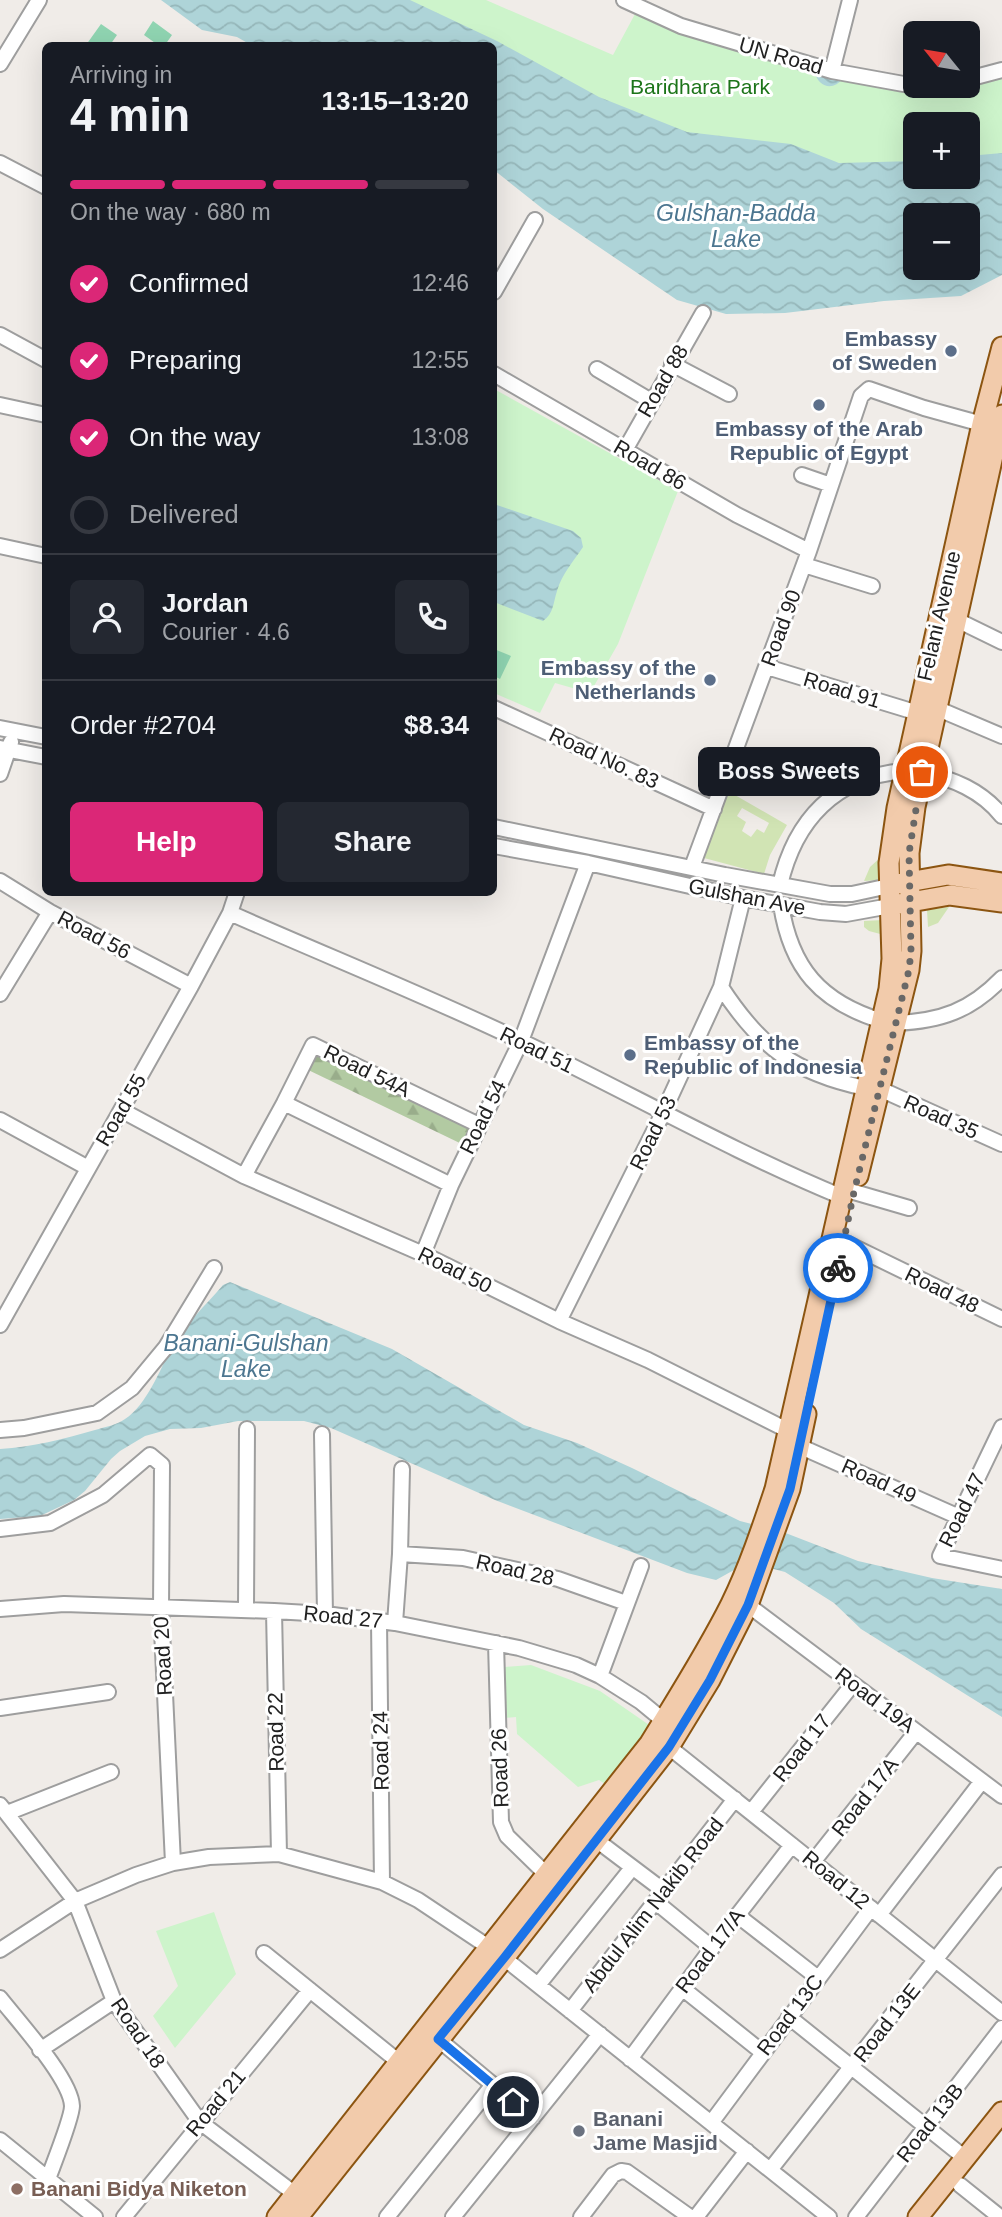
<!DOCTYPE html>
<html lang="en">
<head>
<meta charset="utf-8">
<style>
	body { margin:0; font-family:Arial,sans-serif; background:#242831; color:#f1f3f6; height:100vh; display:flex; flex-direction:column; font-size:26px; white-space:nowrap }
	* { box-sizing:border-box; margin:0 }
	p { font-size:23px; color:#9ea1a6 }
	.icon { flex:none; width:38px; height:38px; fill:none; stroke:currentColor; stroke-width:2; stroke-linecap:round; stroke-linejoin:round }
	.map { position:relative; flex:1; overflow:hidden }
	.drawer { position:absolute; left:42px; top:42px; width:455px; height:854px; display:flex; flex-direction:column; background:#171b24; border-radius:10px; box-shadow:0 7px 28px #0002 }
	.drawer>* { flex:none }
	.needle { width:46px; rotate:300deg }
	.fabs { position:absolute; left:903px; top:21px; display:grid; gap:14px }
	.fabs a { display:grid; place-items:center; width:77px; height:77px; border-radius:10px; background:#171b24; box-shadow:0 7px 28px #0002; font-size:35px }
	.pin { position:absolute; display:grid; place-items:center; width:60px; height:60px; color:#fff; margin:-30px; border:4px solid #fff; border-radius:50%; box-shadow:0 2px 7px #0007 }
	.courier { position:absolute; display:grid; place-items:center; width:70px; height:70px; margin:-35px; border:5px solid #1a73e8; border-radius:50%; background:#fff; color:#222; box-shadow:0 2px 9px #0007 }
	.bubble { position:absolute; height:49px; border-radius:10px; background:#171b24; box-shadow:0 7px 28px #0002; font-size:23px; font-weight:700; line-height:49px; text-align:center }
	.headline em { font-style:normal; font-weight:700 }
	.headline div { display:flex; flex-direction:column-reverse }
	.headline { display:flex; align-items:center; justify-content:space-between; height:119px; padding:0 28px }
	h1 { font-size:46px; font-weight:700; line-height:52px }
	.bar { display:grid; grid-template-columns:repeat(4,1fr); gap:10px 7px; align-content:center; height:84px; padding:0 28px }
	.bar i { height:9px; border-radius:5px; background:#363941 }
	.bar .selected { background:#db2777 }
	.bar p { grid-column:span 4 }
	.line { display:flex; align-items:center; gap:18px; padding:0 28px; border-top:2px solid #363941 }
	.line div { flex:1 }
	.round { display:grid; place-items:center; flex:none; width:74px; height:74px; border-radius:10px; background:#242831 }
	ol { padding:0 28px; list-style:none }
	li { display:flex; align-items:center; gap:21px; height:77px }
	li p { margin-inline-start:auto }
	li .icon { padding:7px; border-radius:50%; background:#db2777; color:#fff; stroke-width:4 }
	li:last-child { color:#9ea1a6 }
	li i { width:38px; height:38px; border:4px solid #363941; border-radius:50% }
	.cta { display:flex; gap:14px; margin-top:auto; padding:14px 28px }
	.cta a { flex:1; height:80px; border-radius:10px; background:#db2777; color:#fff; font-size:28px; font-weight:700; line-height:80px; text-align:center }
	.cta a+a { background:#242831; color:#f1f3f6 }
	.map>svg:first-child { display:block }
</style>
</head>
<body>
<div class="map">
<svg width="1002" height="2217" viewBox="0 0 1002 2217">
	<defs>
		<pattern id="forest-firs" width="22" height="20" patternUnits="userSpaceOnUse" patternTransform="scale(1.75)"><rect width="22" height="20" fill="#b2caa2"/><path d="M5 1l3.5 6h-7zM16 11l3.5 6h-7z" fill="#99ad8b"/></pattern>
		<pattern id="water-waves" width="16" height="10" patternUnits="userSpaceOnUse" patternTransform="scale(1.75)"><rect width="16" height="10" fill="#aed4d8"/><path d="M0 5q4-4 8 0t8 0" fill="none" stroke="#95b6b9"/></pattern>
	</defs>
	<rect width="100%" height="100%" fill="#f0ece8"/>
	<path fill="#d1e4b4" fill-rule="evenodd" d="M728 791 787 825 770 855 764 874 704 858ZM742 808 769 823 764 833 757 829 751 837 742 831 746 822 737 816Z
		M882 856V880L864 881 870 867Z
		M949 907 938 923 928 927 927 910Z
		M883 920 884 935 869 931 864 927V921Z"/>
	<path fill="url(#forest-firs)" d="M313 1045 479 1125 468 1147 302 1067Z"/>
	<path fill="#cdf4cb" d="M408 0H486L613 55 635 14 680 30 932 93 968 86 1002 75V156L968 159V124H915V164L839 163 689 135 601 100 416 7Z
		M494 389 678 491 618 644 590 693 555 683 540 713 494 693Z
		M531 1665 600 1691 652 1727 608 1786 599 1780 578 1787 517 1734 516 1717 504 1718 505 1667Z
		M214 1912 236 1974 175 2048 153 2016 178 1986 156 1931Z"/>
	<path fill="#90d5b2" d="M153 21 172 35 165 45H158L144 35Z
		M101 24 117 35 110 45H86Z
		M494 649 511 656 500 679 494 676Z"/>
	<path fill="url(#water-waves)" fill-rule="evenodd" d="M161 0H410L497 41 599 97 687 132 791 144 839 163 915 161V177H968V156L1002 153V275L961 296 884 301 785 313 726 314 677 300 543 209 494 170V46L251 45 237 37 202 30ZM915 215H968V268H915Z
		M815 73 843 78C834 91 819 88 815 73Z
		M494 504 573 531 581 538 583 547C573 562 562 574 557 591 553 603 554 613 543 621L494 602Z
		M230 1282 392 1349 524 1425 577 1443 632 1468 740 1521 783 1532 858 1561 932 1578 1002 1589V1717L861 1629 834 1603 785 1572 770 1568 753 1567 734 1570 716 1580 687 1573 495 1500 331 1428 304 1421H238L201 1428 170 1429 145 1436 120 1451 111 1459 85 1491 74 1500 40 1516 0 1519V1449C32 1447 64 1439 95 1430 105 1427 117 1425 125 1419 147 1405 160 1369 172 1347 185 1324 206 1305 223 1285Z"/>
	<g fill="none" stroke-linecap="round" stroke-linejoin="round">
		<defs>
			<path id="minor" d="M624 0 681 26 832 71 931 89 944 86
				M0 64 39 0
				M832 71 850 0
				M968 79 1002 70
				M0 163 46 187
				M494 292 535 220
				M0 335 46 360
				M672 364 729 394
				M597 369 651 401
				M494 374 737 515 809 551
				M0 405 46 415
				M625 450 703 313
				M802 475 831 485
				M0 546 46 556
				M804 565 872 586
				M957 620 1002 642
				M767 667 918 713
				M494 708 714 809
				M936 708 1002 736
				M0 728 46 737
				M0 748 46 757
				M922 772C953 779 981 790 1002 816
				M0 774 11 742
				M494 827 725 875 830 894H852L889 886
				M494 846 588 863 743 898 820 912 846 914 890 906
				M692 867 809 551 861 396 869 389 924 408 982 424
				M0 881 50 912 191 986
				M780 885C795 820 835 777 904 771
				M781 905C791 968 820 1002 882 1021
				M230 913C327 956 425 995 521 1041 628 1092 731 1151 840 1196
				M721 987C760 1047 794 1073 865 1088
				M0 994 50 912
				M896 1023C941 1021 970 1011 1002 978
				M880 1089 1002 1144
				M284 1103 451 1185
				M121 1110 244 1176 423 1254 559 1321 648 1360 789 1431
				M0 1120 88 1168
				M244 1176 284 1103 313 1045 479 1125
				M854 1192 909 1208
				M844 1242 1002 1319
				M423 1254 451 1185 521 1041 588 863
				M559 1321 663 1113 721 987 743 898
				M0 1325 191 986 230 913 237 892
				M1002 1427 940 1556 1002 1569
				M0 1430 24 1428 97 1413 132 1388 166 1347 214 1268
				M322 1434 325 1614
				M799 1446 959 1517
				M0 1529 50 1523 103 1495 150 1455 162 1465 161 1609 173 1863
				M400 1554 463 1558 558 1579 626 1603
				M748 1605 1002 1796
				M0 1609 64 1604 274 1611 325 1614 395 1623 519 1648 576 1665 600 1676 641 1702 664 1721
				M246 1610 247 1429
				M274 1611 279 1854
				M379 1621 382 1882
				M395 1623 400 1554 402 1469
				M496 1643 501 1822 507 1836 547 1875
				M600 1676 641 1566
				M0 1708 108 1692
				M669 1747 1002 2013
				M0 1805 75 1901 114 2001 200 2122 295 2194
				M751 1812 853 1684
				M7 1813 111 1772
				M595 1839 664 1891
				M813 1862 916 1732
				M656 1902 712 1948
				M737 1915 818 1978
				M879 1915 982 1781
				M0 1950 75 1901 136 1875 173 1863 209 1857 279 1854 382 1882 418 1900 490 1948
				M264 1953 399 2062
				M504 1958 829 2217
				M538 1985 632 1868
				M682 1988 762 2052
				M0 1998C18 2021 71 2079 72 2106 72 2118 53 2165 48 2179
				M570 2011 735 1799
				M789 2017 965 2158
				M438 2039 533 2118
				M40 2050 114 2001
				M630 2059 712 1948 792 1845
				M711 2123 871 1908
				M0 2140 95 2217
				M770 2170 1002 1875
				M960 2185 1000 2217
				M124 2217 310 1990
				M387 2217 492 2086
				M453 2217 600 2034
				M581 2217 613 2175 621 2171 627 2172 690 2217
				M696 2217 747 2151
				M856 2217 1002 2028"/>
			<path id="major" d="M897 884 948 875 1002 883
				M899 904 950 895 1002 902
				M858 1176 909 970 911 951 909 853 915 807 1002 415
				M277 2217 650 1743C678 1697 707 1652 731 1604 749 1567 762 1528 775 1489L889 989 892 959 889 863 897 808 982 424 1002 347
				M298 2217 504 1958 669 1747 710 1680 748 1605 790 1489 806 1414
				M918 2217 1002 2112"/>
		</defs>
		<use href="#minor" stroke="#9e9e9e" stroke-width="18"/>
		<use href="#major" stroke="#8c5511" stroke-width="23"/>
		<use href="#minor" stroke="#fff" stroke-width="14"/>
		<use href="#major" stroke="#f2cbab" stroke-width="19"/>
	</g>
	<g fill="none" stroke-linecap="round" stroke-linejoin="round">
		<path stroke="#696867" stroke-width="7" stroke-dasharray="0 12.6" d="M838 1268 854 1192 909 970 911 951 909 853 922 772"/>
		<path stroke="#1a73e8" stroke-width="9" d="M513 2102 438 2039 504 1958 669 1747 710 1680 748 1605 790 1489 838 1268"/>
	</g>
	<g fill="#5c6f8a" stroke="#fff" stroke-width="2.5">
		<circle cx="951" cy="351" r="7"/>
		<circle cx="819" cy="405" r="7"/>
		<circle cx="710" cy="680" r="7"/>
		<circle cx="630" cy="1055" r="7"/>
	</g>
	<circle fill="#6b7280" stroke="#fff" stroke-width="2.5" cx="579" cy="2131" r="7"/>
	<circle fill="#8d6e63" stroke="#fff" stroke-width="2.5" cx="17" cy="2189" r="7"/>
	<g text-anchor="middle" stroke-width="6" stroke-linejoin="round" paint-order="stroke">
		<g font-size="21" fill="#212121" stroke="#fff">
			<text transform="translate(781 56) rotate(16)" y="7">UN Road</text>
			<text transform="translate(663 381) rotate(-60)" y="7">Road 88</text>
			<text transform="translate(650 465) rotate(30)" y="7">Road 86</text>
			<text transform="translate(939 616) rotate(-77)" y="7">Felani Avenue</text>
			<text transform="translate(781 628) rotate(-70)" y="7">Road 90</text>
			<text transform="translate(842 690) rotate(17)" y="7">Road 91</text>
			<text transform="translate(604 758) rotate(25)" y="7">Road No. 83</text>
			<text transform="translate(747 897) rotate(11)" y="7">Gulshan Ave</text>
			<text transform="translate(94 935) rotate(28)" y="7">Road 56</text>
			<text transform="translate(537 1050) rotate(26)" y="7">Road 51</text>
			<text transform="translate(367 1071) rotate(26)" y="7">Road 54A</text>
			<text transform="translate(121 1110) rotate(-60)" y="7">Road 55</text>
			<text transform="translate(483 1117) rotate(-64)" y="7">Road 54</text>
			<text transform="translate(941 1117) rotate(24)" y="7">Road 35</text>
			<text transform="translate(653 1133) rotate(-64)" y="7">Road 53</text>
			<text transform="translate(455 1270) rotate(26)" y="7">Road 50</text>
			<text transform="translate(942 1290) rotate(26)" y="7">Road 48</text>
			<text transform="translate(879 1481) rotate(24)" y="7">Road 49</text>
			<text transform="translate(962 1510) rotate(-64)" y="7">Road 47</text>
			<text transform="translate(515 1570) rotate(13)" y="7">Road 28</text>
			<text transform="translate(343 1617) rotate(6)" y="7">Road 27</text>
			<text transform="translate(163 1656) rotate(-93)" y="7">Road 20</text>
			<text transform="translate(875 1700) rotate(37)" y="7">Road 19A</text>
			<text transform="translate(276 1732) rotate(-91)" y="7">Road 22</text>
			<text transform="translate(802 1748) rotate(-52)" y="7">Road 17</text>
			<text transform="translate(381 1751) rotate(-91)" y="7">Road 24</text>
			<text transform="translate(500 1768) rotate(-92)" y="7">Road 26</text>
			<text transform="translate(865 1797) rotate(-52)" y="7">Road 17A</text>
			<text transform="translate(836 1880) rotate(39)" y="7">Road 12</text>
			<text transform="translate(653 1905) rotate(-52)" y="7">Abdul Alim Nakib Road</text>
			<text transform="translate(710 1951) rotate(-53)" y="7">Road 17/A</text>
			<text transform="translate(790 2015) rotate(-53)" y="7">Road 13C</text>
			<text transform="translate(887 2023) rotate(-52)" y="7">Road 13E</text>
			<text transform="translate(138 2033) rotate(56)" y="7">Road 18</text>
			<text transform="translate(216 2103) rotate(-50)" y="7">Road 21</text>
			<text transform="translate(930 2123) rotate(-52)" y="7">Road 13B</text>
		</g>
		<g font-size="21" fill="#1c7419" stroke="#fff">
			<text x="700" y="94">Baridhara Park</text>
		</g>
		<g font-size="21" font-weight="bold" fill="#4e5e75" stroke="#fff" text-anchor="end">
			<text x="937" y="346">Embassy<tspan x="937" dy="24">of Sweden</tspan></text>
			<text x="819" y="436" text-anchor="middle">Embassy of the Arab<tspan x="819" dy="24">Republic of Egypt</tspan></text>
			<text x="696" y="675">Embassy of the<tspan x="696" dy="24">Netherlands</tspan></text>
			<text x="644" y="1050" text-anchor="start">Embassy of the<tspan x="644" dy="24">Republic of Indonesia</tspan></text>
		</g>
		<g font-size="21" font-weight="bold" fill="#5b616d" stroke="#fff" text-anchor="start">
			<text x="593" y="2126">Banani<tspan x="593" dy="24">Jame Masjid</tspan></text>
		</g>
		<g font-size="21" font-weight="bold" fill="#785e54" stroke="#fff" text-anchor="start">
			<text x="31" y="2196">Banani Bidya Niketon</text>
		</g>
		<g font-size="23" font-style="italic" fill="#4c7690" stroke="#fff">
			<text x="736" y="221">Gulshan-Badda<tspan x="736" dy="26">Lake</tspan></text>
			<text x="246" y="1351">Banani-Gulshan<tspan x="246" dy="26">Lake</tspan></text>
		</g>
	</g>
</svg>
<div class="fabs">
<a><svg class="needle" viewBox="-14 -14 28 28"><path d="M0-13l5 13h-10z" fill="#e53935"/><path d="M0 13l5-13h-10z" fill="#9ea1a6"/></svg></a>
<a>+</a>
<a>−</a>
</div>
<div class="pin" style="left:922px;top:772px;background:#ea580c"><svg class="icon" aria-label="bag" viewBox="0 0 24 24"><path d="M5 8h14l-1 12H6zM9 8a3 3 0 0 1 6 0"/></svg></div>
<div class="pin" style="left:513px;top:2102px;background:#1f2937"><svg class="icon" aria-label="home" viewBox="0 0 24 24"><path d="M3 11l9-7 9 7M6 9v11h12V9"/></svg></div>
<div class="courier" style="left:838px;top:1268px"><svg class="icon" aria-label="bike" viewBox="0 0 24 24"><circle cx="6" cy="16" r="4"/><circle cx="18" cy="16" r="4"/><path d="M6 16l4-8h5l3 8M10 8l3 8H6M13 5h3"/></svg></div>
<div class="bubble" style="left:698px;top:747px;width:182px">Boss Sweets</div>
<section class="drawer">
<div class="headline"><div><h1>4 min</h1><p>Arriving in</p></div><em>13:15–13:20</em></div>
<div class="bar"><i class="selected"></i><i class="selected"></i><i class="selected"></i><i></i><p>On the way · 680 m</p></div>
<ol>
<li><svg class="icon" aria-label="check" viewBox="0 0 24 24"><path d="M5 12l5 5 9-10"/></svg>Confirmed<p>12:46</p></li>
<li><svg class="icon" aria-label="check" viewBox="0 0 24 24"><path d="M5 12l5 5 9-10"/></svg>Preparing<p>12:55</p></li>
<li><svg class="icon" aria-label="check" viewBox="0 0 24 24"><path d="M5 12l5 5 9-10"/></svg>On the way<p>13:08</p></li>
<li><i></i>Delivered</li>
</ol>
<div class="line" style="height:126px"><a class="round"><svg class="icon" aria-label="person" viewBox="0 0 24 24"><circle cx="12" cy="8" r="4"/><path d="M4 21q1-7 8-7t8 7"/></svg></a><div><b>Jordan</b><p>Courier · 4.6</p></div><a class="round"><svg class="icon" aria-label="phone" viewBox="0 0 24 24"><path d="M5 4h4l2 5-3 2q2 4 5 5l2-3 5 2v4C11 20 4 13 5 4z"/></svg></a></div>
<div class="line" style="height:91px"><div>Order #2704</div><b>$8.34</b></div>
<div class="cta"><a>Help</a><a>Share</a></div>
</section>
</div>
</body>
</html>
